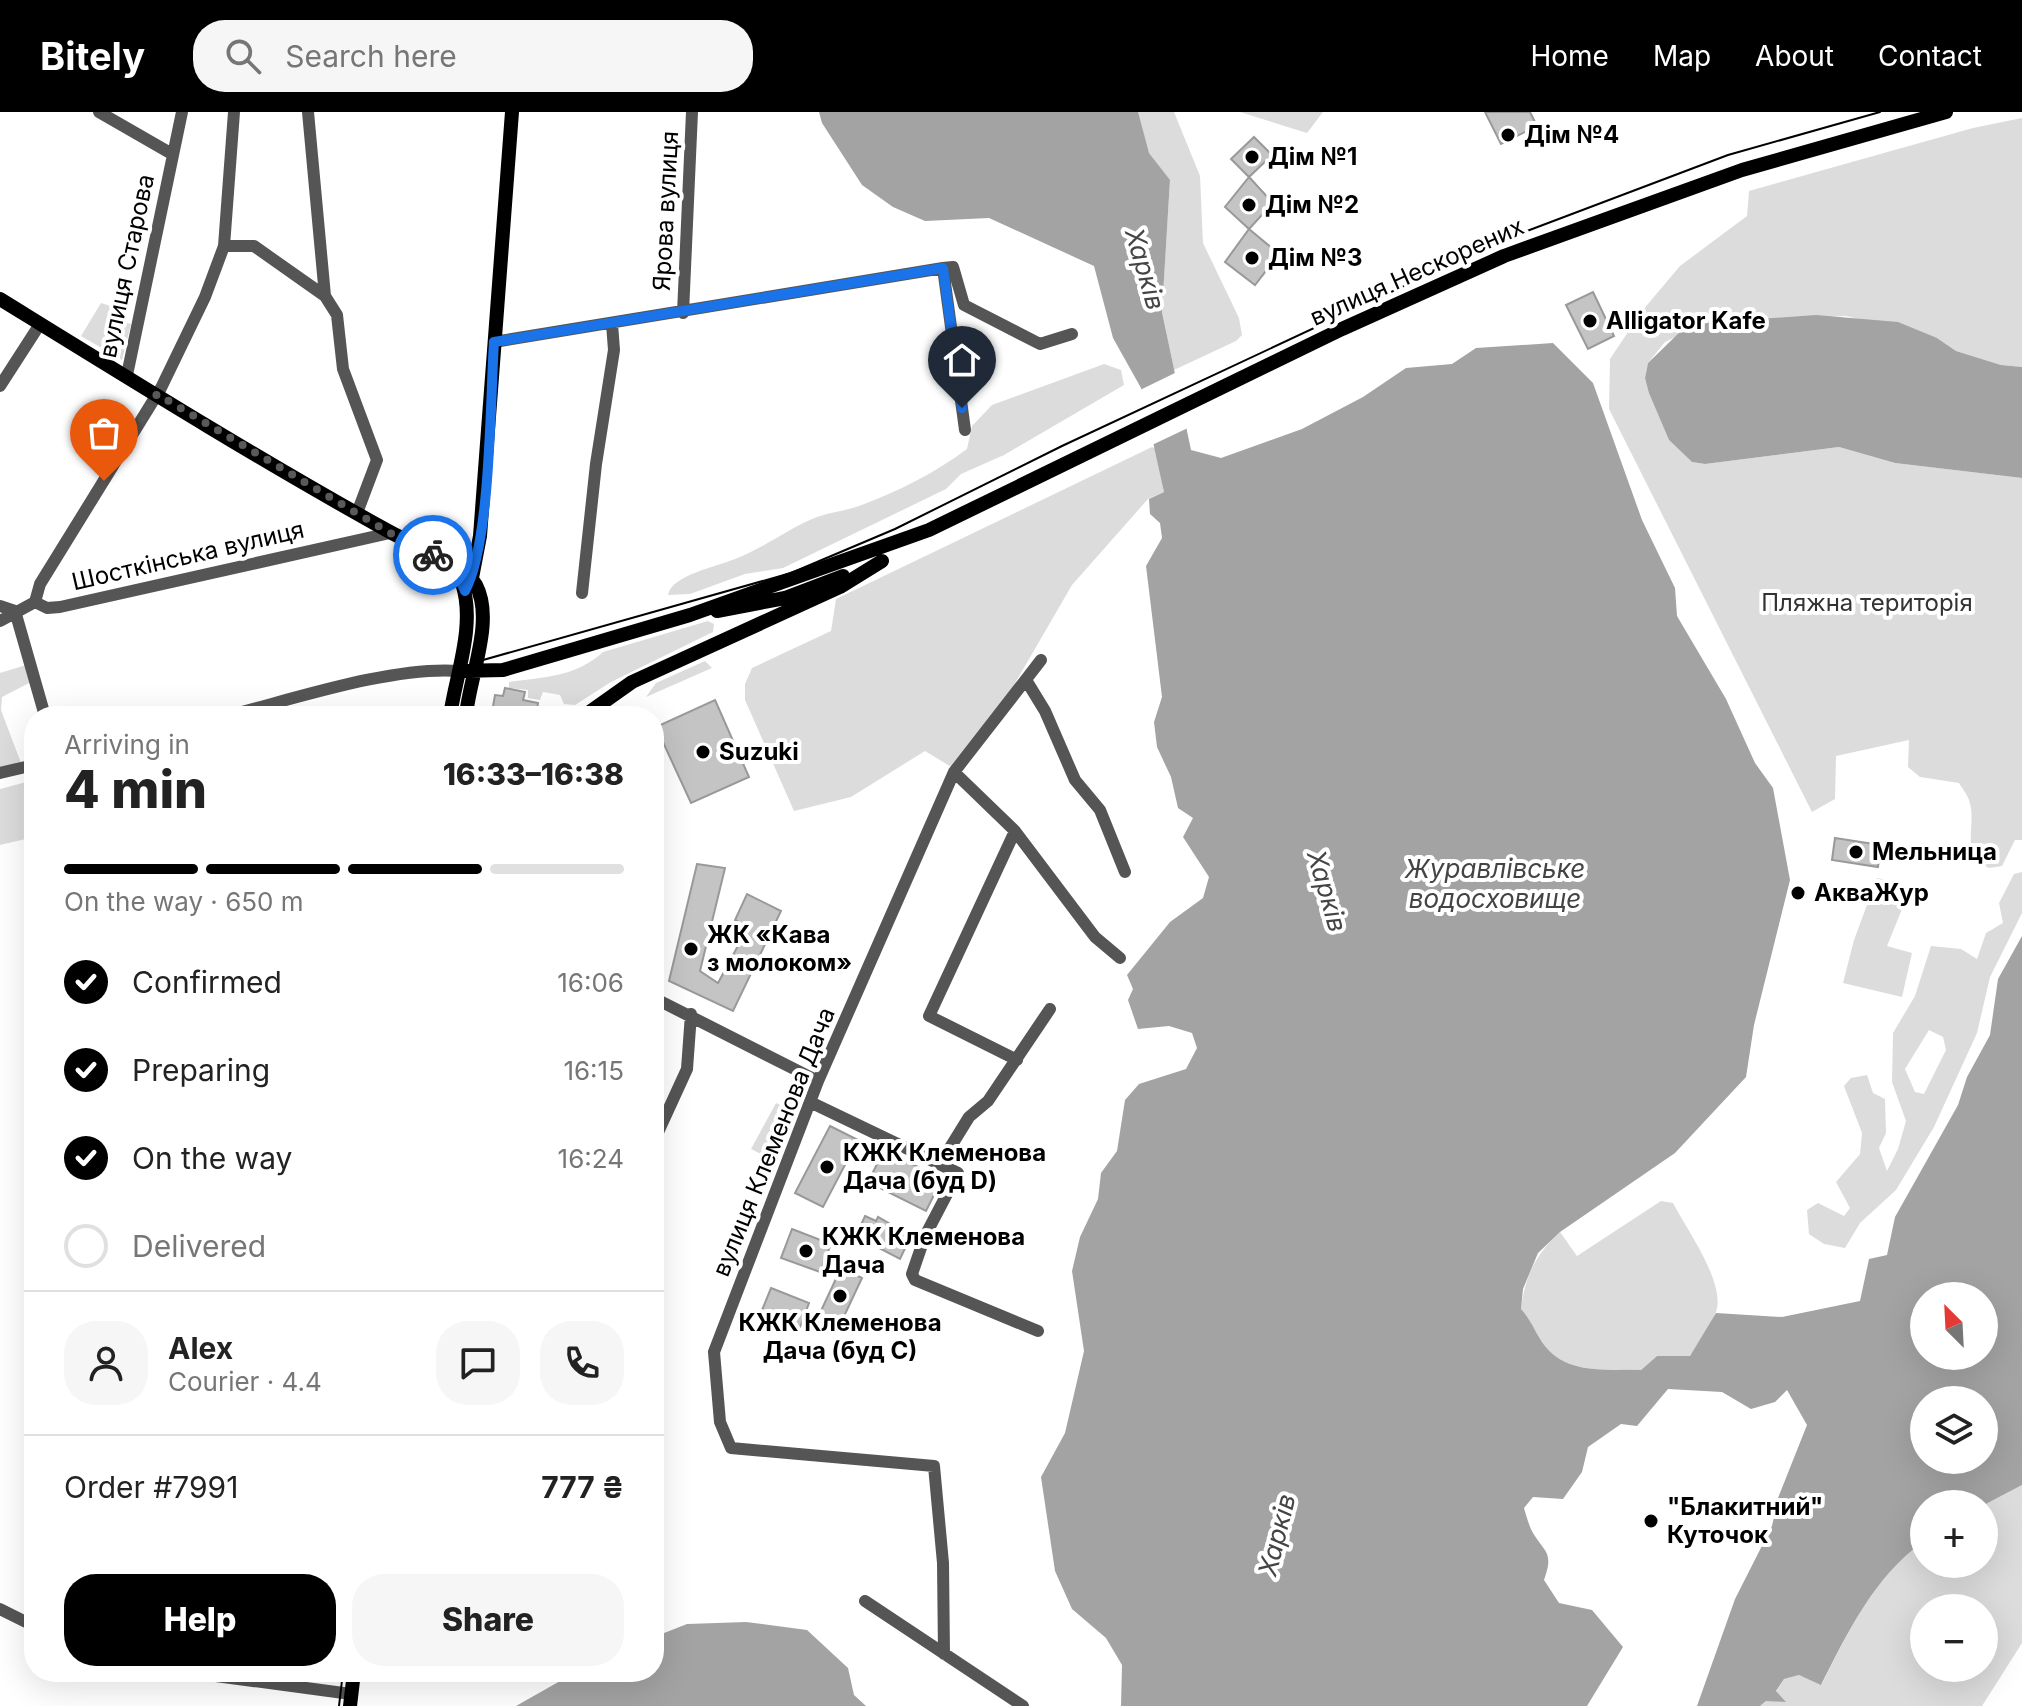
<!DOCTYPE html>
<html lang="en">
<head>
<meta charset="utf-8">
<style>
	body { margin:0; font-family:Inter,sans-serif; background:#f6f6f6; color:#222; height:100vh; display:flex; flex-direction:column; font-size:30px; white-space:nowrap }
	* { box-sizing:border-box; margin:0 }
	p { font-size:26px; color:#767676 }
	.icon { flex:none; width:44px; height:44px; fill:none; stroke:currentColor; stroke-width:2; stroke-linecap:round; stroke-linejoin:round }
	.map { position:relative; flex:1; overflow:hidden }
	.sheet { position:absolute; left:24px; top:594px; width:640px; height:976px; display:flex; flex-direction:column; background:#fff; border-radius:32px; box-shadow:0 8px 32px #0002 }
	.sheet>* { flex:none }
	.needle { width:52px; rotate:336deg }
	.buttons { position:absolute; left:1910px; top:1170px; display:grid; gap:16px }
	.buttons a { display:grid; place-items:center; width:88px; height:88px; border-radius:50%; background:#fff; box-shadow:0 8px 32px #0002; font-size:40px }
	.pin { position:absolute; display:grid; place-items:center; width:68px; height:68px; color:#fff; margin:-82px -34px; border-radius:50% 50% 50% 0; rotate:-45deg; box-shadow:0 0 8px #0007 }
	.pin .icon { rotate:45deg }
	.courier { position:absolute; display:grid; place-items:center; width:80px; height:80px; margin:-40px; border:6px solid #1a73e8; border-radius:50%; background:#fff; color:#222; box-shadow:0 2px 10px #0007 }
	.overview em { font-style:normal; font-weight:800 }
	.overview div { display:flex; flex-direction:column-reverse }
	.overview { display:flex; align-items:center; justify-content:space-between; height:136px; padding:0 40px }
	h1 { font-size:52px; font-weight:800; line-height:60px }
	.bar { display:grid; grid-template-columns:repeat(4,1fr); gap:12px 8px; align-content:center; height:96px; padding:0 40px }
	.bar i { height:10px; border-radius:6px; background:#e0e0e0 }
	.bar .active { background:#000 }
	.bar p { grid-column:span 4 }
	.line { display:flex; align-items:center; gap:20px; padding:0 40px; border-top:2px solid #e0e0e0 }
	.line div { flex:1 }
	.round { display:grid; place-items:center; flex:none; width:84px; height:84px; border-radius:32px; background:#f6f6f6 }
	ol { padding:0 40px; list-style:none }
	li { display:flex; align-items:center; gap:24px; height:88px }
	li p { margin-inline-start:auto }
	li .icon { padding:8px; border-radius:50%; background:#000; color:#fff; stroke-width:4 }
	li:last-child { color:#767676 }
	li i { width:44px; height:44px; border:4px solid #e0e0e0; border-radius:50% }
	.action { display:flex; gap:16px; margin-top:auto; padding:16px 40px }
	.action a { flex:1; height:92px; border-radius:32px; background:#000; color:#fff; font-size:32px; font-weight:800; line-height:92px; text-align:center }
	.action a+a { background:#f6f6f6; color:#222 }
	header { display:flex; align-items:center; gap:48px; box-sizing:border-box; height:112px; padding:0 40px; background:#000; color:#fff }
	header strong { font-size:38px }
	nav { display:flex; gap:44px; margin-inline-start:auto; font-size:28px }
	.search { width:560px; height:72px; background:#f6f6f6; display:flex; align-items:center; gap:20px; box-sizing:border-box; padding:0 28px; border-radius:32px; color:#767676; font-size:30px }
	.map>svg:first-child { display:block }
</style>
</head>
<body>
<header>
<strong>Bitely</strong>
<div class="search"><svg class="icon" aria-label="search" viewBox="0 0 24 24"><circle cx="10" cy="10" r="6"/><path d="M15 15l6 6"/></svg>Search here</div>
<nav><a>Home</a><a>Map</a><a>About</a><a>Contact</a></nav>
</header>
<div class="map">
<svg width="2022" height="1594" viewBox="0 0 2022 1594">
	<rect width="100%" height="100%" fill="#fff"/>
	<path fill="#dcdcdc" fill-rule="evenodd" d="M1132 0H1174L1200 64 1203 131 1239 206 1242 223 1236 229 1174 258 1162 199 1170 69 1149 41Z
		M1240 0H1323L1307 21Z
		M2022 6V255L2001 253 1956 239 1937 226 1846 204 1704 211 1665 230 1648 251 1645 266 1669 328 1692 350 1705 352 1839 335 1895 351 2022 366V728H2015L2002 754 1989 756C1958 739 1978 714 1969 688 1967 682 1962 676 1959 671L1920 665 1908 655 1909 628 1836 644 1835 687 1812 700 1609 297 1610 247 1642 199 1680 154 1747 104 1749 79 1973 16Z
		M101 191 126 199 124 210 131 212 122 248 81 224Z
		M1104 252 1121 258 1124 273 1004 343 961 362 946 377 783 456 745 462 690 482 668 483C671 463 719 454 735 447 764 436 789 416 817 405 831 400 845 399 859 394 897 380 935 361 967 337L972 314 992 293Z
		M1152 335 1157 337 1164 380 1148 387 1072 473 1000 597 953 656 925 639 851 685 794 699 745 588V572L752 556 831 519 836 487Z
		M708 509 714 512 713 520 611 570 575 593 564 592 560 583 543 580 540 588 528 586V578L509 576V570C544 565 576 565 603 540Z
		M705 549 712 556 646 585 656 571Z
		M26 553 31 570 2 585 1 598 21 651 0 656V561Z
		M34 668V725L0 733V677Z
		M2022 760V801L1990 865 1977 921 1934 1015 1896 1078 1860 1111 1845 1136 1824 1132 1809 1122 1807 1098 1818 1091 1844 1104 1850 1096 1836 1070 1860 1042 1862 1021 1844 974 1851 966 1867 963 1873 981 1885 987 1886 1021 1879 1036 1887 1059 1898 1037 1906 1009 1892 970 1893 921 1915 884 1931 834 1961 837 1977 847 1986 821 2003 811 1999 791 2014 762ZM1929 918 1943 925 1946 938 1924 982 1915 980 1905 957Z
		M1877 766 1897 770 1909 780 1887 834 1912 841 1902 885 1843 871 1854 828Z
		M776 991 798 1001 775 1049 751 1037Z
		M1661 1089 1673 1091C1687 1118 1726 1171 1716 1200 1710 1215 1699 1230 1690 1244H1657L1641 1258C1608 1257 1568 1263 1545 1234 1535 1223 1532 1209 1521 1197 1525 1164 1536 1142 1560 1120L1577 1144Z
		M2022 1373V1531L1982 1594H1760L1766 1589H1785L1776 1580 1784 1567 1799 1563 1822 1572C1849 1518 1874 1465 1924 1429V1452H1984V1393ZM1924 1496H1984V1556H1924Z"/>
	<path fill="#a3a3a3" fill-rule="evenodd" d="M819 0H1138L1149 41 1170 68 1162 200 1191 338 1221 346 1302 317 1363 285 1406 256 1452 252 1476 236 1553 231 1593 271 1642 408 1675 476 1677 504 1726 587 1755 651 1773 676 1790 768 1754 913 1746 965 1675 1041 1560 1120 1538 1141 1523 1177 1521 1197C1532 1209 1536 1223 1545 1234 1568 1263 1608 1257 1641 1258L1657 1244H1690L1716 1201 1782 1205 1860 1189 1869 1147 1887 1143 1895 1105 1958 993 1967 965 1990 923 1998 867 2022 824V1373L1984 1393 1924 1392V1429C1874 1465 1849 1518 1821 1573L1799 1563 1784 1567 1776 1579 1786 1590 1766 1589 1760 1594H1697L1735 1487 1772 1414 1778 1386 1807 1313 1787 1278 1775 1290 1751 1297 1722 1280 1668 1277 1637 1314 1621 1312 1588 1335 1582 1360 1563 1387 1533 1385 1524 1396C1526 1403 1529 1414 1533 1421 1545 1441 1554 1440 1544 1468L1559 1491 1592 1498 1623 1535 1587 1594H1121L1122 1553 1106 1526 1072 1497 1055 1459 1041 1365 1065 1321 1084 1239 1072 1159 1080 1125 1098 1087 1101 1061 1117 1039 1125 988 1139 972 1186 957 1197 936 1192 921 1169 914 1138 917 1128 888 1133 877 1127 863 1170 810 1203 786 1209 765 1183 725 1193 706 1178 696 1171 665 1157 635 1154 610 1162 585 1146 454 1162 426 1160 411 1150 402 1149 387 1164 380 1141 276 1113 226 1094 154 989 106 925 109 893 95 862 73 822 11ZM1924 1184H1984V1244H1924ZM1924 1288H1984V1348H1924Z
		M1816 203 1898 210 1937 226 1956 239 2001 253 2022 255V366L1895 351 1839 335 1705 352 1692 350 1669 328 1649 281 1645 266 1648 251 1683 217 1704 211Z
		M746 1510 807 1518 848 1556 854 1583 866 1594H516L576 1560H654V1525L687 1512Z"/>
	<path fill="#fff" d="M1179 259 1190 315 1152 333 1138 279Z"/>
	<path fill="#c4c4c4" stroke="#999" stroke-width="2" d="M1485 0H1530L1537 14 1501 32Z
		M1254 25 1272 43 1249 65 1231 47Z
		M1249 65 1273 91 1249 117 1225 95Z
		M1249 117 1279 142 1255 173 1225 150Z
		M1593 180 1614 224 1588 237 1566 193Z
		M505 576 525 580 523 588 538 591 536 604H496V601L492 600 495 583 503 584Z
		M715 588 749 665 691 691 656 615Z
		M1835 726 1881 733 1878 755 1832 748Z
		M697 752 725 756 700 859 718 871 748 815 735 808 747 782 781 799 733 899 669 869Z
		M830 1014 858 1028 823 1095 795 1081Z
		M884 1038 942 1067 926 1099 868 1070Z
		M865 1104 876 1109 878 1105 911 1124 900 1147 856 1124Z
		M792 1117 831 1132 820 1160 781 1146Z
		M841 1156 862 1166 840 1213 819 1203Z
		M771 1176 809 1191 799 1218 760 1203Z"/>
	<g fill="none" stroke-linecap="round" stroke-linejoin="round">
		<path stroke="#555" stroke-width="12" d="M99 0 172 42
			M308 0 325 184
			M224 134H254L325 184 337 203 343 257 377 348 357 401
			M943 156 953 155 964 193 1040 232 1072 222
			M683 201 692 0
			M494 230 943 156 965 318
			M127 263 182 0
			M0 274 40 212
			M582 481 596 352 614 238 612 212
			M35 490 40 472 161 276 205 185 224 134 234 0
			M0 494 15 499 45 604
			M0 509 35 490 47 496 60 495 390 421
			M1026 568 1045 599 1075 668 1100 698 1125 760
			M227 604C294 587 392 554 459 559
			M954 660 1015 719 1095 825 1120 846
			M0 661 34 653
			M1015 719 929 904 1017 948
			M654 886 818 969
			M810 990 958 1061 925 1124 912 1162 915 1168 1038 1219
			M654 1029 687 957 691 902
			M940 1052 969 1005 988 989 1050 897
			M865 1489 1023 1594
			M0 1497 34 1514
			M944 1542 943 1451 934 1354 731 1336 720 1310 714 1240 818 969 954 660 1041 548
			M186 1560 351 1582"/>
		<path stroke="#000" stroke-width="14" d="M0 187C128 266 258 347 390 420 413 433 464 450 476 473 495 509 469 566 466 604
			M465 479 472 466 480 424 512 0
			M717 499 785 486 843 464
			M459 559 503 558 690 503 929 418 1342 217 1504 144 1742 58 1946 0
			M450 604C456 562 476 513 462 471
			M584 604 632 570 840 475 882 449
			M350 1594 354 1560"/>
		<path stroke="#000" stroke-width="2" d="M443 604 455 570 476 550 791 461 895 417 1062 334 1498 130 1728 43 1880 0
			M339 1594 343 1560"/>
	</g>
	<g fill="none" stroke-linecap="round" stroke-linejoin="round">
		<path stroke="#595959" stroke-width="8" stroke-dasharray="0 14.4" d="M104 369 157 282 390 421 433 443"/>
		<path stroke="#1a73e8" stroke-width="10" d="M433 443 453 453 465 479C491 430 490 290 494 230L943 156 962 296"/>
	</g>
	<g fill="#000" stroke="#fff" stroke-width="3">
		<circle cx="1508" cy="23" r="8"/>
		<circle cx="1252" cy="45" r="8"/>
		<circle cx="1249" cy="93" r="8"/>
		<circle cx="1252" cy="146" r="8"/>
		<circle cx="1590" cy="209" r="8"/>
		<circle cx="703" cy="640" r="8"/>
		<circle cx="1856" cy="740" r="8"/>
		<circle cx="1798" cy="781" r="8"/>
		<circle cx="691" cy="837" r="8"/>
		<circle cx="827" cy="1055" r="8"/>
		<circle cx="806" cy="1139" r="8"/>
		<circle cx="840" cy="1184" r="8"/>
		<circle cx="1651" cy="1409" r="8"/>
	</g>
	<g text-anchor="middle" stroke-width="8" stroke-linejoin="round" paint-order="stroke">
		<g font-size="24" font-weight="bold" fill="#000" stroke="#fff" text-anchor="start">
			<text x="1524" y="31">Дім №4</text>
			<text x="1268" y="53">Дім №1</text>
			<text x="1265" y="101">Дім №2</text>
			<text x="1268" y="154">Дім №3</text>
			<text x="1606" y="217">Alligator Kafe</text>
			<text x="719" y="648">Suzuki</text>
			<text x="1872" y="748">Мельница</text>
			<text x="1814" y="789">АкваЖур</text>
			<text x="707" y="831">ЖК «Кава<tspan x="707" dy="28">з молоком»</tspan></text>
			<text x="843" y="1049">КЖК Клеменова<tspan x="843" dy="28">Дача (буд D)</tspan></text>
			<text x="822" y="1133">КЖК Клеменова<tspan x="822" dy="28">Дача</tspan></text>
			<text x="840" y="1219" text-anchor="middle">КЖК Клеменова<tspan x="840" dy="28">Дача (буд С)</tspan></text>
			<text x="1667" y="1403">"Блакитний"<tspan x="1667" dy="28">Куточок</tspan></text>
		</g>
		<g font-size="24" fill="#000" stroke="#fff">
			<text transform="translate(666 99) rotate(-87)" y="8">Ярова вулиця</text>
			<text transform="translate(127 154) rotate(-78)" y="8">вулиця Старова</text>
			<text transform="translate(1417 160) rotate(-24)" y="8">вулиця Нескорених</text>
			<text transform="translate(188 444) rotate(-13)" y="8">Шосткінська вулиця</text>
			<text transform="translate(774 1030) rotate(-68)" y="8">вулиця Клеменова Дача</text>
		</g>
		<g font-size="24" fill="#333" stroke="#fff">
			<text x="1867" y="499">Пляжна територія</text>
		</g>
		<g font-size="26" font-style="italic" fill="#444" stroke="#fff">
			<text transform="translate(1145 157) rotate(74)" y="9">Харків</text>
			<text x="1495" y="766">Журавлівське<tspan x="1495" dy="30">водосховище</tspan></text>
			<text transform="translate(1327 779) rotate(74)" y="9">Харків</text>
			<text transform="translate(1277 1423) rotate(-76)" y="9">Харків</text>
		</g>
	</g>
</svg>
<div class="buttons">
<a><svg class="needle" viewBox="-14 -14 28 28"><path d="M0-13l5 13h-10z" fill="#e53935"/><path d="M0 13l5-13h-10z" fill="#767676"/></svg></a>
<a><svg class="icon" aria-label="layers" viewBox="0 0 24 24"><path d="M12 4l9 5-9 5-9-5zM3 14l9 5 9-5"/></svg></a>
<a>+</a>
<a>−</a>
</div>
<div class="pin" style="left:104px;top:369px;background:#ea580c"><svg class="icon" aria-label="bag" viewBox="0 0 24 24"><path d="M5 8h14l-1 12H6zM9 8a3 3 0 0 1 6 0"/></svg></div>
<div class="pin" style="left:962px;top:296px;background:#1f2937"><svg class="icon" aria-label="home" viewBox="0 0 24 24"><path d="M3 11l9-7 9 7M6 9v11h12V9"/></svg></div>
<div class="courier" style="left:433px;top:443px"><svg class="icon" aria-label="bike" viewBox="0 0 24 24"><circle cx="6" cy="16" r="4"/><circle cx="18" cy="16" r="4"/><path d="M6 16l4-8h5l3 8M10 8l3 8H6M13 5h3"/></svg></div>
<section class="sheet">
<div class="overview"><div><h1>4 min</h1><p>Arriving in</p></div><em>16:33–16:38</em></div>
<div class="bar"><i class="active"></i><i class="active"></i><i class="active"></i><i></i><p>On the way · 650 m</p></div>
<ol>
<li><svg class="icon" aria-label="check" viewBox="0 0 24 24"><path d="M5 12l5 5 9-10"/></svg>Confirmed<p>16:06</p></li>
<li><svg class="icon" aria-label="check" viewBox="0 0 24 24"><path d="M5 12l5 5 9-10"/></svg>Preparing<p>16:15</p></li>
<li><svg class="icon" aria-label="check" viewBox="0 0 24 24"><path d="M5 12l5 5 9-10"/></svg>On the way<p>16:24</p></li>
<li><i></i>Delivered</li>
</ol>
<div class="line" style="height:144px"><a class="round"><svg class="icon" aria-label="person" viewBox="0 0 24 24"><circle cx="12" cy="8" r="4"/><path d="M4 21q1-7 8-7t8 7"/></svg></a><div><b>Alex</b><p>Courier · 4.4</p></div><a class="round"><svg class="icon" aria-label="chat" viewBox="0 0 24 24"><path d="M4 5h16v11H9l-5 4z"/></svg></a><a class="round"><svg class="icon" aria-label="phone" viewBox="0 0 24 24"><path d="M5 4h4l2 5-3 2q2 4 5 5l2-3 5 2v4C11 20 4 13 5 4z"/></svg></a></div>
<div class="line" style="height:104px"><div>Order #7991</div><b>777 ₴</b></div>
<div class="action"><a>Help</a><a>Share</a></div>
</section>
</div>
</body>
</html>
